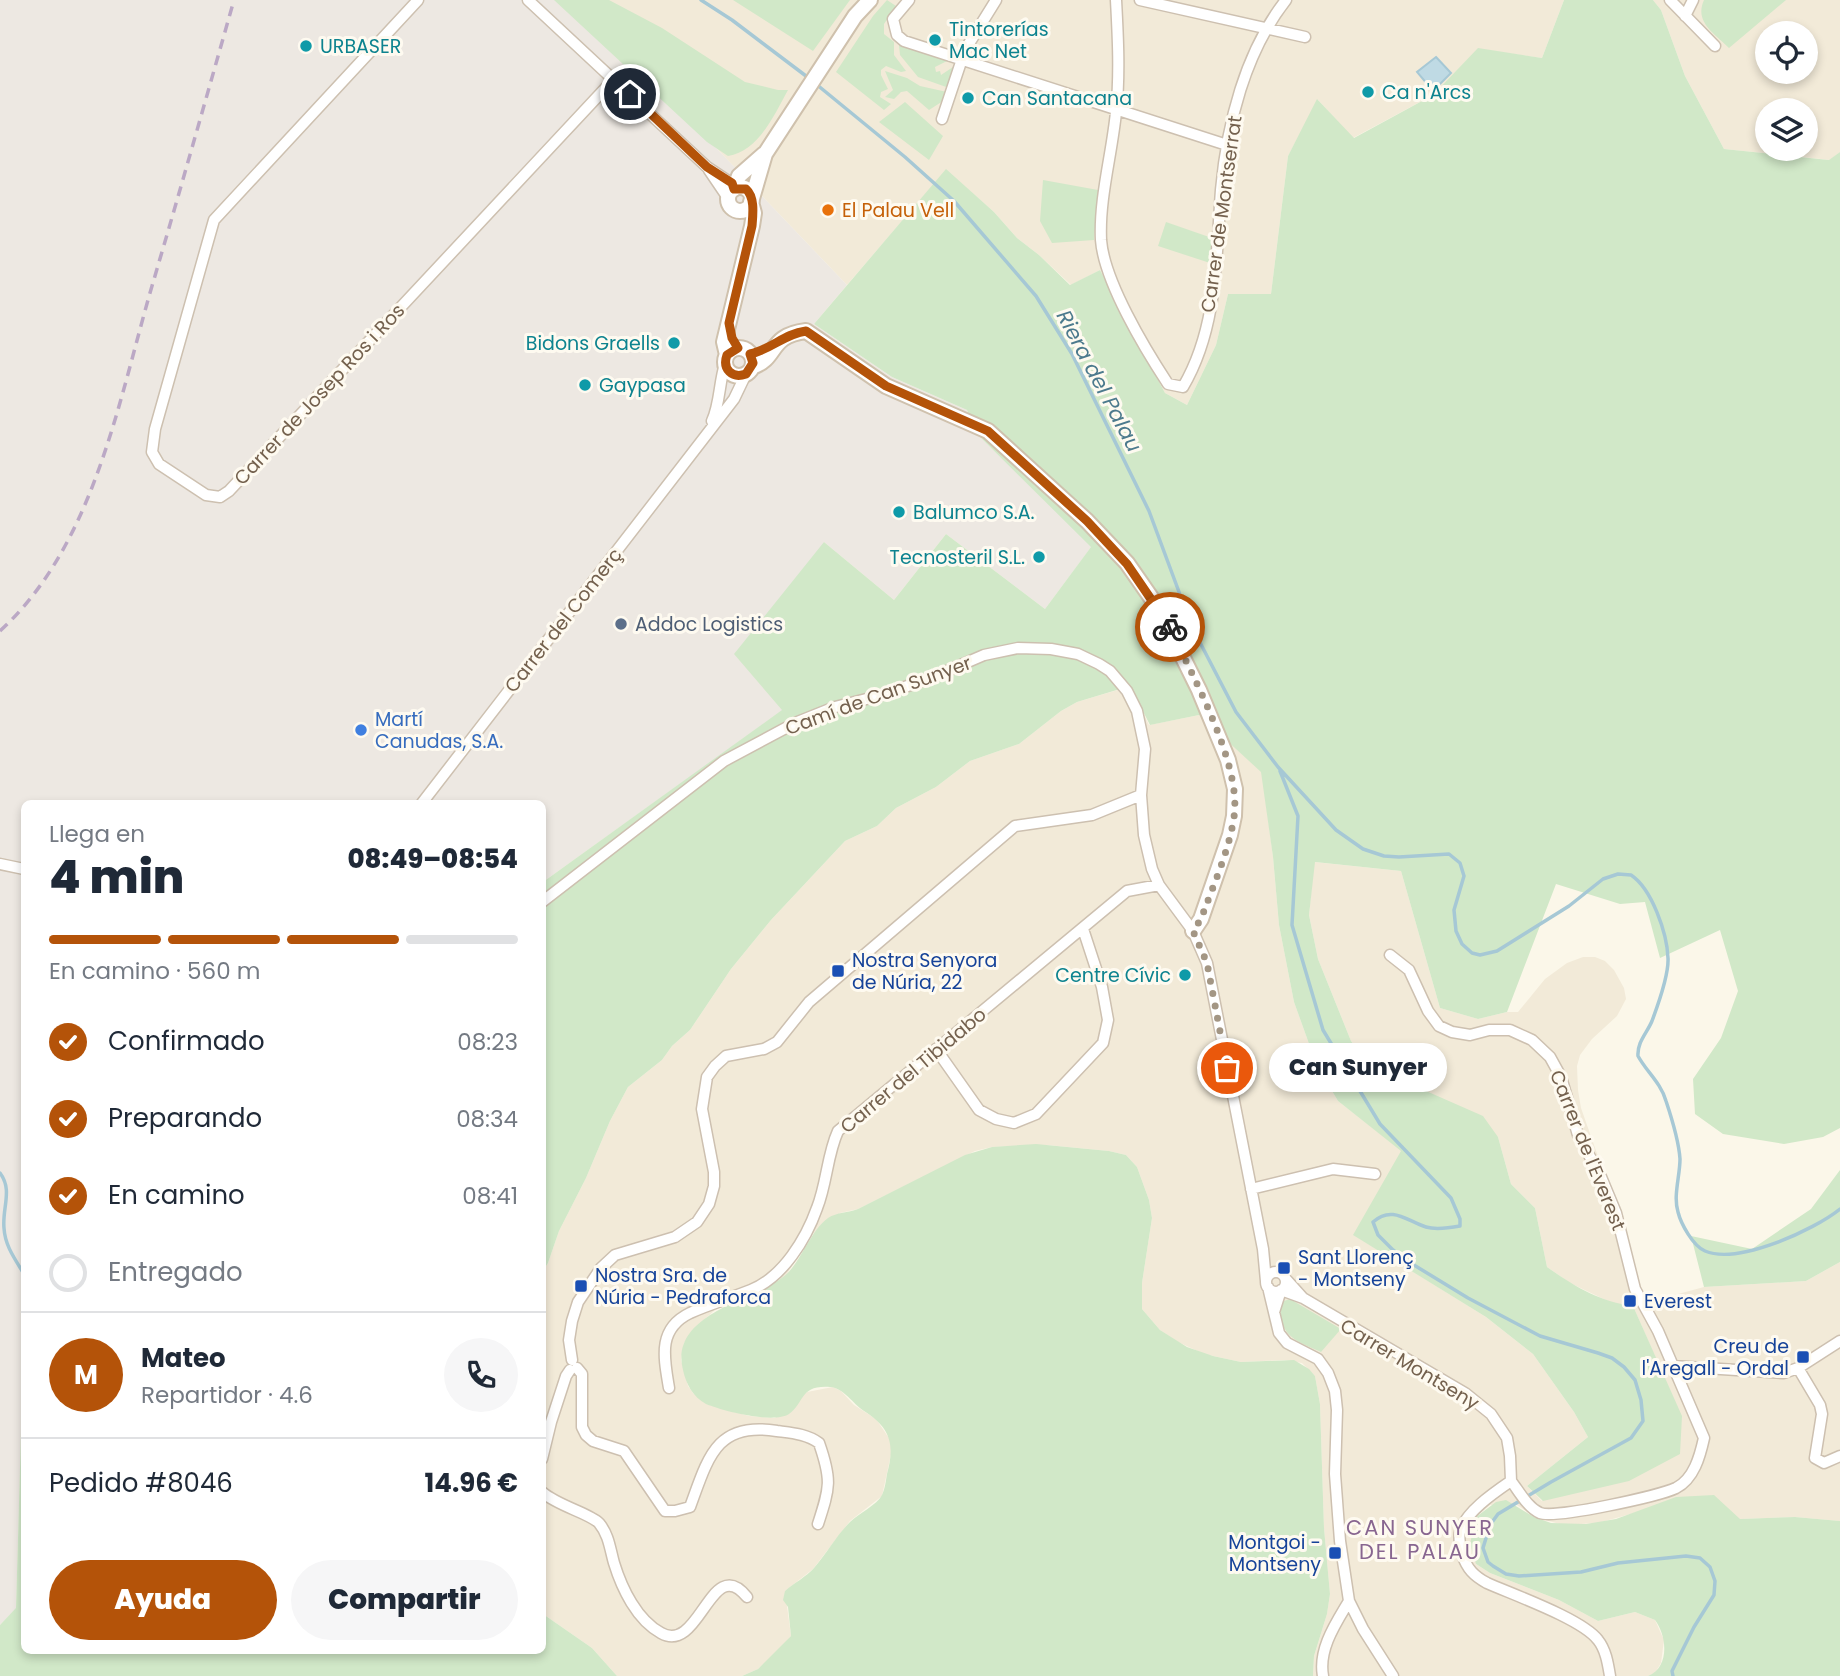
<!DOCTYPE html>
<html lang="es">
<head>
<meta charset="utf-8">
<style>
	body { margin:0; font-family:Poppins,sans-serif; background:#f6f6f7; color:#1f2937; height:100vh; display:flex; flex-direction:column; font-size:26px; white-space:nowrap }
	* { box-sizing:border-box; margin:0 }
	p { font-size:23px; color:#747a83 }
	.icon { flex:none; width:38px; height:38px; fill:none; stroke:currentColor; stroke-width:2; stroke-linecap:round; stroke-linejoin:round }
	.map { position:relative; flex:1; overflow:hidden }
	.sheet { position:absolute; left:21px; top:800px; width:525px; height:854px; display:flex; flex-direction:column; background:#fff; border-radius:10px; box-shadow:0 4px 10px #0003 }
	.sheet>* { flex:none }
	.buttons { position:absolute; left:1755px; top:21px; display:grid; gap:14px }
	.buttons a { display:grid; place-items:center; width:63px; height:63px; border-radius:50%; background:#fff; box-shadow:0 4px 10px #0003; font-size:35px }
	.pin { position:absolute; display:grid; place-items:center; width:60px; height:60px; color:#fff; margin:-30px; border:4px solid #fff; border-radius:50%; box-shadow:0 2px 7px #0007 }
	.courier { position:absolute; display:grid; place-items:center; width:70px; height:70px; margin:-35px; border:5px solid #b45309; border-radius:50%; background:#fff; color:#222; box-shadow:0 2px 9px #0007 }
	.bubble { position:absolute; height:49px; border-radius:24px; background:#fff; box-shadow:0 4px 10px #0003; font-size:23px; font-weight:800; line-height:49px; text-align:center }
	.head em { font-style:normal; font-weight:800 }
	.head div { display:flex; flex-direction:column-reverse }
	.head { display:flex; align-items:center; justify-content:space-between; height:119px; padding:0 28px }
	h1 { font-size:46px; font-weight:800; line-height:52px }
	.bar { display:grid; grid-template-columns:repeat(4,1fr); gap:10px 7px; align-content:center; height:84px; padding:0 28px }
	.bar i { height:9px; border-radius:5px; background:#e0e1e3 }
	.bar .on { background:#b45309 }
	.bar p { grid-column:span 4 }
	.line { display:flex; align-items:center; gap:18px; padding:0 28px; border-top:2px solid #e0e1e3 }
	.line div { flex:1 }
	.round { display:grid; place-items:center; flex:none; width:74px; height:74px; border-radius:37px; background:#f6f6f7 }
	ol { padding:0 28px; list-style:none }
	li { display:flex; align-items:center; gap:21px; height:77px }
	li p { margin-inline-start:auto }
	li .icon { padding:7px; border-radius:50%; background:#b45309; color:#fff; stroke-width:4 }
	li:last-child { color:#747a83 }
	li i { width:38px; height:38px; border:4px solid #e0e1e3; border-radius:50% }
	.button { display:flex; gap:14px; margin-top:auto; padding:14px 28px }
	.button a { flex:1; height:80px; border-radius:42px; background:#b45309; color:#fff; font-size:28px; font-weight:800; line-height:80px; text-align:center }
	.button a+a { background:#f6f6f7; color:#1f2937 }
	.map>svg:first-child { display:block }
</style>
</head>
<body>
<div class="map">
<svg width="1840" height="1676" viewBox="0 0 1840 1676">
	<rect width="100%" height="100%" fill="#fbf7e9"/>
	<path fill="#f2ead8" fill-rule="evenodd" d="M570 0H1564L1542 58 1478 49 1433 95 1353 138 1318 100 1288 156 1271 294H1228L1216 345 1187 405 1165 393 1100 270 1071 285 1039 255 1017 238 994 212 946 170 847 285 699 130Z
		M1653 0H1840V152L1830 160 1724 149 1685 76 1661 10ZM1768 33H1806V72H1768ZM1768 110H1806V149H1768Z
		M1131 686 1149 725 1199 715 1262 772 1273 857 1279 925 1294 1002 1317 1066 1338 1101 1402 1151 1354 1235 1486 1317 1533 1354 1574 1412 1588 1437 1527 1486 1542 1501 1657 1361 1633 1306 1612 1303 1570 1283 1547 1267 1535 1208 1511 1184 1498 1137 1417 1087 1385 1085 1351 1041 1318 959 1309 915 1314 862 1401 871 1440 1008 1478 1019 1507 1012H1518L1545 979 1567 963 1583 957H1595L1605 961 1614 970 1624 988 1626 999 1617 1016 1592 1039 1580 1055 1577 1066 1578 1090 1581 1108 1627 1239 1636 1270 1638 1287 1644 1296 1667 1297 1704 1287 1806 1281 1840 1262V1521L1795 1517 1740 1519 1645 1510 1598 1523 1563 1525 1535 1517 1517 1505H1490L1476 1517V1564L1490 1573 1559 1600 1598 1621 1635 1612 1655 1620 1664 1640 1661 1663 1655 1673 1648 1676H1313L1314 1656 1327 1614 1330 1594 1324 1528 1320 1404 1315 1376 1302 1363 1285 1360 1241 1362 1204 1354 1178 1342 1160 1330 1142 1309V1283L1152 1218 1149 1200 1137 1167 1126 1155 1109 1151 1047 1145 992 1147 975 1151 858 1209 840 1213 813 1234 785 1277 715 1310 695 1328 684 1343 681 1360 688 1386 693 1393 707 1404 749 1416 775 1418 807 1392 833 1387 841 1391 854 1405 876 1419 891 1441 892 1450 882 1496 850 1521 813 1569 785 1591 791 1636 773 1656 758 1669 742 1676H617L592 1648 543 1614V1271L548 1263 559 1231 586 1178 610 1121 628 1087 662 1060 672 1046 690 1030 731 969 771 920 845 841 877 826 896 808 936 787 970 761 1019 744 1061 711 1077 702Z"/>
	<path fill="#ede8e2" d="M0 0H570L699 130 847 285 814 324 892 377 967 410 976 433 1092 546 1045 609 946 534 894 600 824 542 783 710 543 882 542 803H24V1328L16 1609 0 1625Z"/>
	<path fill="#d1e8c8" d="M554 0H609L662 28 745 82 778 90H788C774 115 759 151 728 156L707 142Z
		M733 0H850L813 51Z
		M887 0 896 6 884 24V34L894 42V55L906 71 901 72 886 66 881 70V75L888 89 881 92 880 97 891 104 884 110 836 72 873 16Z
		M1564 0H1653L1661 10 1685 76 1724 149 1829 160 1840 152V1128L1823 1137 1784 1144 1723 1134 1695 1114 1693 1079 1721 1038 1738 991 1720 930 1660 958 1645 902 1620 904 1556 884 1507 1012 1478 1019 1440 1008 1401 871 1315 862 1309 915 1318 959 1351 1041 1385 1085 1417 1087 1483 1116 1498 1137 1511 1184 1535 1208 1547 1267C1574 1286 1600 1302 1633 1306L1682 1416 1680 1454 1629 1481 1543 1501 1527 1486 1588 1437 1574 1412 1533 1354 1486 1317 1353 1235 1401 1151 1338 1101 1317 1066 1294 1002 1279 925 1273 857 1261 772 1199 715 1150 725 1130 686 1077 702 1061 711 1019 744 970 761 936 787 896 808 877 826 845 841 771 920 731 969 690 1030 672 1046 662 1060 628 1087 610 1121 586 1178 559 1231 548 1263 543 1271V882L782 710 734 654 824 542 894 600 946 534 1045 609 1091 547 976 433 967 410 892 377 814 324 946 169 994 212 1017 238 1039 255 1070 285 1100 270 1165 393 1187 405 1216 345 1228 294H1271L1288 156 1317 99 1354 138 1433 95 1478 48 1542 58Z
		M1704 0H1786L1729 48C1714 33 1694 22 1704 0Z
		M899 45 947 61 935 67 936 72 940 71 941 75 956 65 949 88 918 77 900 55Z
		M885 71 907 78 920 86 947 92 943 101 929 110 907 91 901 92 894 99 885 97 893 90Z
		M905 102 943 136 929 160 879 122Z
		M1043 180 1098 190 1094 240 1052 243 1040 221Z
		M1166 222 1212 238 1210 263 1158 246Z
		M1036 1144 1109 1151 1126 1155 1137 1167 1149 1200 1152 1218 1142 1283V1309L1160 1330 1187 1347 1213 1356 1241 1362 1294 1360 1309 1369 1315 1376 1320 1404 1324 1528 1330 1594 1327 1614 1314 1656 1313 1676H742L758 1669 791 1636 788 1607 783 1600 785 1591C794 1583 806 1577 814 1568 827 1553 836 1536 850 1522 859 1513 877 1505 882 1495 885 1489 886 1480 887 1474 895 1445 891 1428 864 1411 853 1404 844 1388 830 1387 799 1385 805 1403 789 1414 773 1424 723 1411 706 1404 693 1397 686 1384 683 1370 669 1314 752 1301 783 1277 800 1265 809 1232 828 1218 837 1212 848 1213 858 1209L965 1155 992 1147Z
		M1840 1170V1262L1806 1281 1704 1287 1691 1236 1752 1249 1811 1209Z
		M1290 1299 1341 1329 1321 1352C1295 1341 1277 1335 1281 1302Z
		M24 1328V1650H542L543 1614 592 1648 617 1676H0V1625L16 1608Z
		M1714 1495 1740 1519 1795 1517 1840 1521V1676H1648C1670 1667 1667 1636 1655 1620L1635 1612 1598 1621 1559 1600 1490 1573 1476 1564 1470 1544 1476 1517 1496 1502 1506 1500 1534 1517 1551 1523 1586 1524 1616 1519 1676 1497Z"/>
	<path fill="#bfdae4" stroke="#a6c8d5" stroke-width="2" d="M1436 57 1451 73 1433 91 1417 72Z"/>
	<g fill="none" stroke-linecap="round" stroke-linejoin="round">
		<path stroke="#a6c8d5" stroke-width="3.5" d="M701 0 732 20 810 79
			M816 84 905 157 954 201 1036 296 1072 354 1149 511 1192 627 1236 712 1278 767 1336 830 1363 849 1384 856 1399 857 1449 854 1460 863 1464 876 1454 910 1456 931 1462 944 1472 953 1480 955 1497 951 1569 906 1603 879 1618 874 1631 875C1652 889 1667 933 1668 958 1669 975 1658 1005 1652 1021 1647 1033 1637 1042 1638 1056 1646 1071 1661 1083 1666 1101 1671 1116 1679 1144 1680 1159 1680 1176 1673 1196 1678 1212 1681 1224 1693 1246 1705 1251 1738 1265 1814 1230 1840 1209
			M1280 771 1298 816 1292 925 1323 1030 1380 1124 1451 1198 1460 1219V1226C1449 1228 1436 1230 1426 1227 1407 1221 1392 1205 1373 1222L1378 1235 1393 1250 1409 1262 1468 1298 1540 1336 1598 1353 1612 1358 1624 1367 1635 1380 1641 1400 1643 1421 1631 1438 1551 1482 1498 1514 1490 1525 1483 1548 1488 1562 1493 1566 1506 1574 1519 1576 1581 1572 1618 1563 1686 1556 1700 1558 1710 1567 1715 1581 1714 1595 1694 1627 1672 1671 1673 1676
			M0 1173C13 1190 2 1208 4 1228 5 1246 15 1259 24 1274"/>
		<defs>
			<path id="street" d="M418 0 214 220 155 429 152 452 159 464 206 495 220 497 229 491 614 79
				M528 0 707 167 731 183 734 189
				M909 0 893 19 897 35 904 41 1227 145
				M1116 0C1118 37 1120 76 1116 112 1112 154 1099 198 1101 240 1104 281 1145 349 1168 384L1183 387C1218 328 1216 256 1221 190 1227 124 1245 52 1286 0
				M1140 0 1305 37
				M1670 0 1715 46
				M1685 16 1693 0
				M942 119 965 50 996 0
				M709 170 728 198
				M712 421C720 404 719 383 725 364
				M422 803 734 399 746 374
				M0 864 24 869
				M542 902 724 761 795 723 835 707 882 695 933 677 984 655 1018 648 1051 649 1078 654 1099 664 1110 671 1127 691 1137 711 1145 749 1141 795 1144 835 1152 869 1159 885 1193 931 1207 963 1263 1249 1266 1281
				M1390 955 1409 970 1428 1011 1439 1026 1452 1032 1470 1035 1489 1030H1510L1532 1040 1550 1057 1561 1077 1578 1135 1601 1177 1616 1213 1635 1289 1658 1331 1704 1438C1700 1456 1694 1479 1676 1488 1659 1496 1555 1519 1540 1513 1527 1507 1519 1491 1511 1481
				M936 1049 979 1110 996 1119 1014 1123 1036 1114 1103 1043 1108 1020 1102 987 1083 929
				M1251 1189 1333 1169 1375 1174
				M1266 1282a10 10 0 1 1 20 0a10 10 0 1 1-20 0Z
				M1285 1278 1303 1298 1465 1393 1491 1414 1507 1438 1510 1456 1511 1481
				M1268 1287 1279 1333 1287 1343 1318 1359 1328 1373 1335 1391 1337 1410 1335 1474 1340 1541 1349 1601 1363 1629 1393 1676
				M1274 1312 1281 1290 1303 1298
				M572 1360 569 1340 572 1321 578 1302 601 1268 615 1255 675 1237 697 1222 709 1204 714 1186V1172L702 1109 707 1077 715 1066 726 1056 764 1049 777 1042 809 1002 1015 826 1092 815 1141 795
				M1673 1366 1784 1373 1798 1368 1840 1341
				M577 1368 582 1374V1427L586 1435 593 1441 624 1451 665 1511H675L690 1507C708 1458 716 1421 777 1431 792 1433 807 1434 819 1443 832 1480 830 1487 818 1524
				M1798 1368 1820 1405 1822 1414 1815 1458 1824 1463 1840 1456
				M669 1388C664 1358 657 1329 690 1313 710 1304 731 1298 751 1290 783 1277 806 1239 817 1208 827 1183 827 1155 838 1131L1127 891 1159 885
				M542 1459 551 1422 566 1376 570 1370
				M1511 1481C1495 1492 1465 1512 1460 1532 1458 1538 1461 1549 1462 1554 1467 1569 1474 1576 1487 1583 1514 1595 1582 1619 1598 1640 1606 1650 1608 1664 1610 1676
				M542 1492C558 1506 589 1513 599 1523 609 1535 610 1549 614 1563 622 1589 637 1620 661 1633 700 1655 711 1552 747 1597
				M1323 1676C1318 1649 1336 1623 1349 1601"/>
			<path id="secondary" d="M728 199a12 12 0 1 1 24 0a12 12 0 1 1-24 0Z
				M734 189 739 176 764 154
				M725 362a14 14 0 1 1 28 0a14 14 0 1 1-28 0Z
				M727 355 724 342 752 226 754 213 751 202 765 154 855 16 870 0
				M752 367C779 358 767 336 806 331L886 386 988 431 1087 521 1127 563 1159 609 1199 690 1228 760 1235 789 1234 816 1230 835 1201 919 1193 931"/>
		</defs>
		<use href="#street" stroke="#cdc0b0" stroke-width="13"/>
		<use href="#secondary" stroke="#cfc1ad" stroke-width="18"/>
		<use href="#street" stroke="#fff" stroke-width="10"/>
		<use href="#secondary" stroke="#fff" stroke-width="14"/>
		<path stroke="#bba8c5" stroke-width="3.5" stroke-dasharray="10 7" stroke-linecap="butt" d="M0 631C94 545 118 403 152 286 180 191 207 95 234 0"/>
	</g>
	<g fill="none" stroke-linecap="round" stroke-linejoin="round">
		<path stroke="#a39684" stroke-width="7" stroke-dasharray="0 12.6" d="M1170 627C1192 676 1242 764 1234 817 1229 851 1213 886 1201 919L1193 931 1207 963 1227 1068"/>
		<path stroke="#b45309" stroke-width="9" d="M630 94 707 167 732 183 734 189H746C755 197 753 214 752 226L729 323 732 338 738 348 727 355C722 369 732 379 746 374L753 363 750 354C772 349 784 334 806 331L886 386 988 431 1087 521 1127 564 1170 627"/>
	</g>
	<g fill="#0f9aa8" stroke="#fefaf0" stroke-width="2.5">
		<circle cx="935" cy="40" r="7"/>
		<circle cx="306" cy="46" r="7"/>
		<circle cx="1368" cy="92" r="7"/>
		<circle cx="968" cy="98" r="7"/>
		<circle cx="674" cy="343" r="7"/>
		<circle cx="585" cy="385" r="7"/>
		<circle cx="899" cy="512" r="7"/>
		<circle cx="1039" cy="557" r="7"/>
		<circle cx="1185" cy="975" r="7"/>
	</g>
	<circle fill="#e8710a" stroke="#fefaf0" stroke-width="2.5" cx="828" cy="210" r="7"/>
	<circle fill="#5c6f8a" stroke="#fefaf0" stroke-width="2.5" cx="621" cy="624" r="7"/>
	<circle fill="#3f7fe0" stroke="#fefaf0" stroke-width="2.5" cx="361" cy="730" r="7"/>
	<g fill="#1a4fb4" stroke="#fefaf0" stroke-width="2.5">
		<rect x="831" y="964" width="14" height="14" rx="3.5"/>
		<rect x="1277" y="1261" width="14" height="14" rx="3.5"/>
		<rect x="574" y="1279" width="14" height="14" rx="3.5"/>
		<rect x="1623" y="1294" width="14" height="14" rx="3.5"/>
		<rect x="1796" y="1350" width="14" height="14" rx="3.5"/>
		<rect x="1328" y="1546" width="14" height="14" rx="3.5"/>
	</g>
	<g text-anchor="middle" stroke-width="6" stroke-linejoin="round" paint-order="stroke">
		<g font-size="19" fill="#0d838f" stroke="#fefaf0" text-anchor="start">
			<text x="949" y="36">Tintorerías<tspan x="949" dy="22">Mac Net</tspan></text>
			<text x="320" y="53">URBASER</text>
			<text x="1382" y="99">Ca n'Arcs</text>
			<text x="982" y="105">Can Santacana</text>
			<text x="660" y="350" text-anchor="end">Bidons Graells</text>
			<text x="599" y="392">Gaypasa</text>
			<text x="913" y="519">Balumco S.A.</text>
			<text x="1025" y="564" text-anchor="end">Tecnosteril S.L.</text>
			<text x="1171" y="982" text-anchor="end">Centre Cívic</text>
		</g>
		<g font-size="19" fill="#c56008" stroke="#fefaf0" text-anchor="start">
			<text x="842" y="217">El Palau Vell</text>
		</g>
		<g font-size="19" fill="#74614e" stroke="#fefaf0">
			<text transform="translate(1221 214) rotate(-82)" y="7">Carrer de Montserrat</text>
			<text transform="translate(319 394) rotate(-47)" y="7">Carrer de Josep Ros i Ros</text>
			<text transform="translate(563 620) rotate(-52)" y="7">Carrer del Comerç</text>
			<text transform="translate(878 695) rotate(-20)" y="7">Camí de Can Sunyer</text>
			<text transform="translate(913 1070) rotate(-40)" y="7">Carrer del Tibidabo</text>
			<text transform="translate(1588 1150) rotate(68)" y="7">Carrer de l'Everest</text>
			<text transform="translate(1410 1364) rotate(31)" y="7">Carrer Montseny</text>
		</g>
		<g font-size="19" fill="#4e5e75" stroke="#fefaf0" text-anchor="start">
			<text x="635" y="631">Addoc Logistics</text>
		</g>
		<g font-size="19" fill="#366cbe" stroke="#fefaf0" text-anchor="start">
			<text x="375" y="726">Martí<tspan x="375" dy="22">Canudas, S.A.</tspan></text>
		</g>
		<g font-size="19" fill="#164399" stroke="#fefaf0" text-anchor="start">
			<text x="852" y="967">Nostra Senyora<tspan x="852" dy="22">de Núria, 22</tspan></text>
			<text x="1298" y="1264">Sant Llorenç<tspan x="1298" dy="22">- Montseny</tspan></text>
			<text x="595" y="1282">Nostra Sra. de<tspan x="595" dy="22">Núria - Pedraforca</tspan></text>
			<text x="1644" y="1308">Everest</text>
			<text x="1789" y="1353" text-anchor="end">Creu de<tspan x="1789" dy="22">l'Aregall - Ordal</tspan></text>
			<text x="1321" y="1549" text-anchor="end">Montgoi -<tspan x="1321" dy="22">Montseny</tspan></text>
		</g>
		<g font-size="21" font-style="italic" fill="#4c7a8d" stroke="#fefaf0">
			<text transform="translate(1099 381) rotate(62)" y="7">Riera del Palau</text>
		</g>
		<g font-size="21" letter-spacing="2" fill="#886690" stroke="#fefaf0">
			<text x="1420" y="1535">CAN SUNYER<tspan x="1420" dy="24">DEL PALAU</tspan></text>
		</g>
	</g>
</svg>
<div class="buttons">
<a><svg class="icon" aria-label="locate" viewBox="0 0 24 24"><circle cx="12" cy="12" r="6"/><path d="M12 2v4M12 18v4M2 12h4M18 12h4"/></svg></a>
<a><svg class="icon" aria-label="layers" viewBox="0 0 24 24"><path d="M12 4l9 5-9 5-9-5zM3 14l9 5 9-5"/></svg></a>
</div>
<div class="pin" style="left:1227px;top:1068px;background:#ea580c"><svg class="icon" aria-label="bag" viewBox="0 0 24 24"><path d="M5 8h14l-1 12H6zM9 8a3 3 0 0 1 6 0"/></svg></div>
<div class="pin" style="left:630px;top:94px;background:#1f2937"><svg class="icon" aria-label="home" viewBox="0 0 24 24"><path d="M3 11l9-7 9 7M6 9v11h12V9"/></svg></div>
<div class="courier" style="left:1170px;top:627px"><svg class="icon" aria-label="bike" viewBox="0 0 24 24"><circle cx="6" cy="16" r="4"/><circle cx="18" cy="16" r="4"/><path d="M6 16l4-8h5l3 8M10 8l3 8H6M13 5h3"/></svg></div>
<div class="bubble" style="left:1269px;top:1043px;width:178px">Can Sunyer</div>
<section class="sheet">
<div class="head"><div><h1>4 min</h1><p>Llega en</p></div><em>08:49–08:54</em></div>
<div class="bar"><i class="on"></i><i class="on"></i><i class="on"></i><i></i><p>En camino · 560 m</p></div>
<ol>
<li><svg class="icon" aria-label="check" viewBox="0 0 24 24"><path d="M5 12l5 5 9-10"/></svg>Confirmado<p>08:23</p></li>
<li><svg class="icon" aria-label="check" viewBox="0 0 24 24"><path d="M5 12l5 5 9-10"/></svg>Preparando<p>08:34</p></li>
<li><svg class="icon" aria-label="check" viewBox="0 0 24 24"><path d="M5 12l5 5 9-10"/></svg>En camino<p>08:41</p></li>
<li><i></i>Entregado</li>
</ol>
<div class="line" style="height:126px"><b class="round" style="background:#b45309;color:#fff">M</b><div><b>Mateo</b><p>Repartidor · 4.6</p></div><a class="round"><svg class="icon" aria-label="phone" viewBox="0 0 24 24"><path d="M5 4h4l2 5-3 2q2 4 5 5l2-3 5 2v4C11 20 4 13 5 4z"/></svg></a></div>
<div class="line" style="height:91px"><div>Pedido #8046</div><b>14.96 €</b></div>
<div class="button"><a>Ayuda</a><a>Compartir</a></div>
</section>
</div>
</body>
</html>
